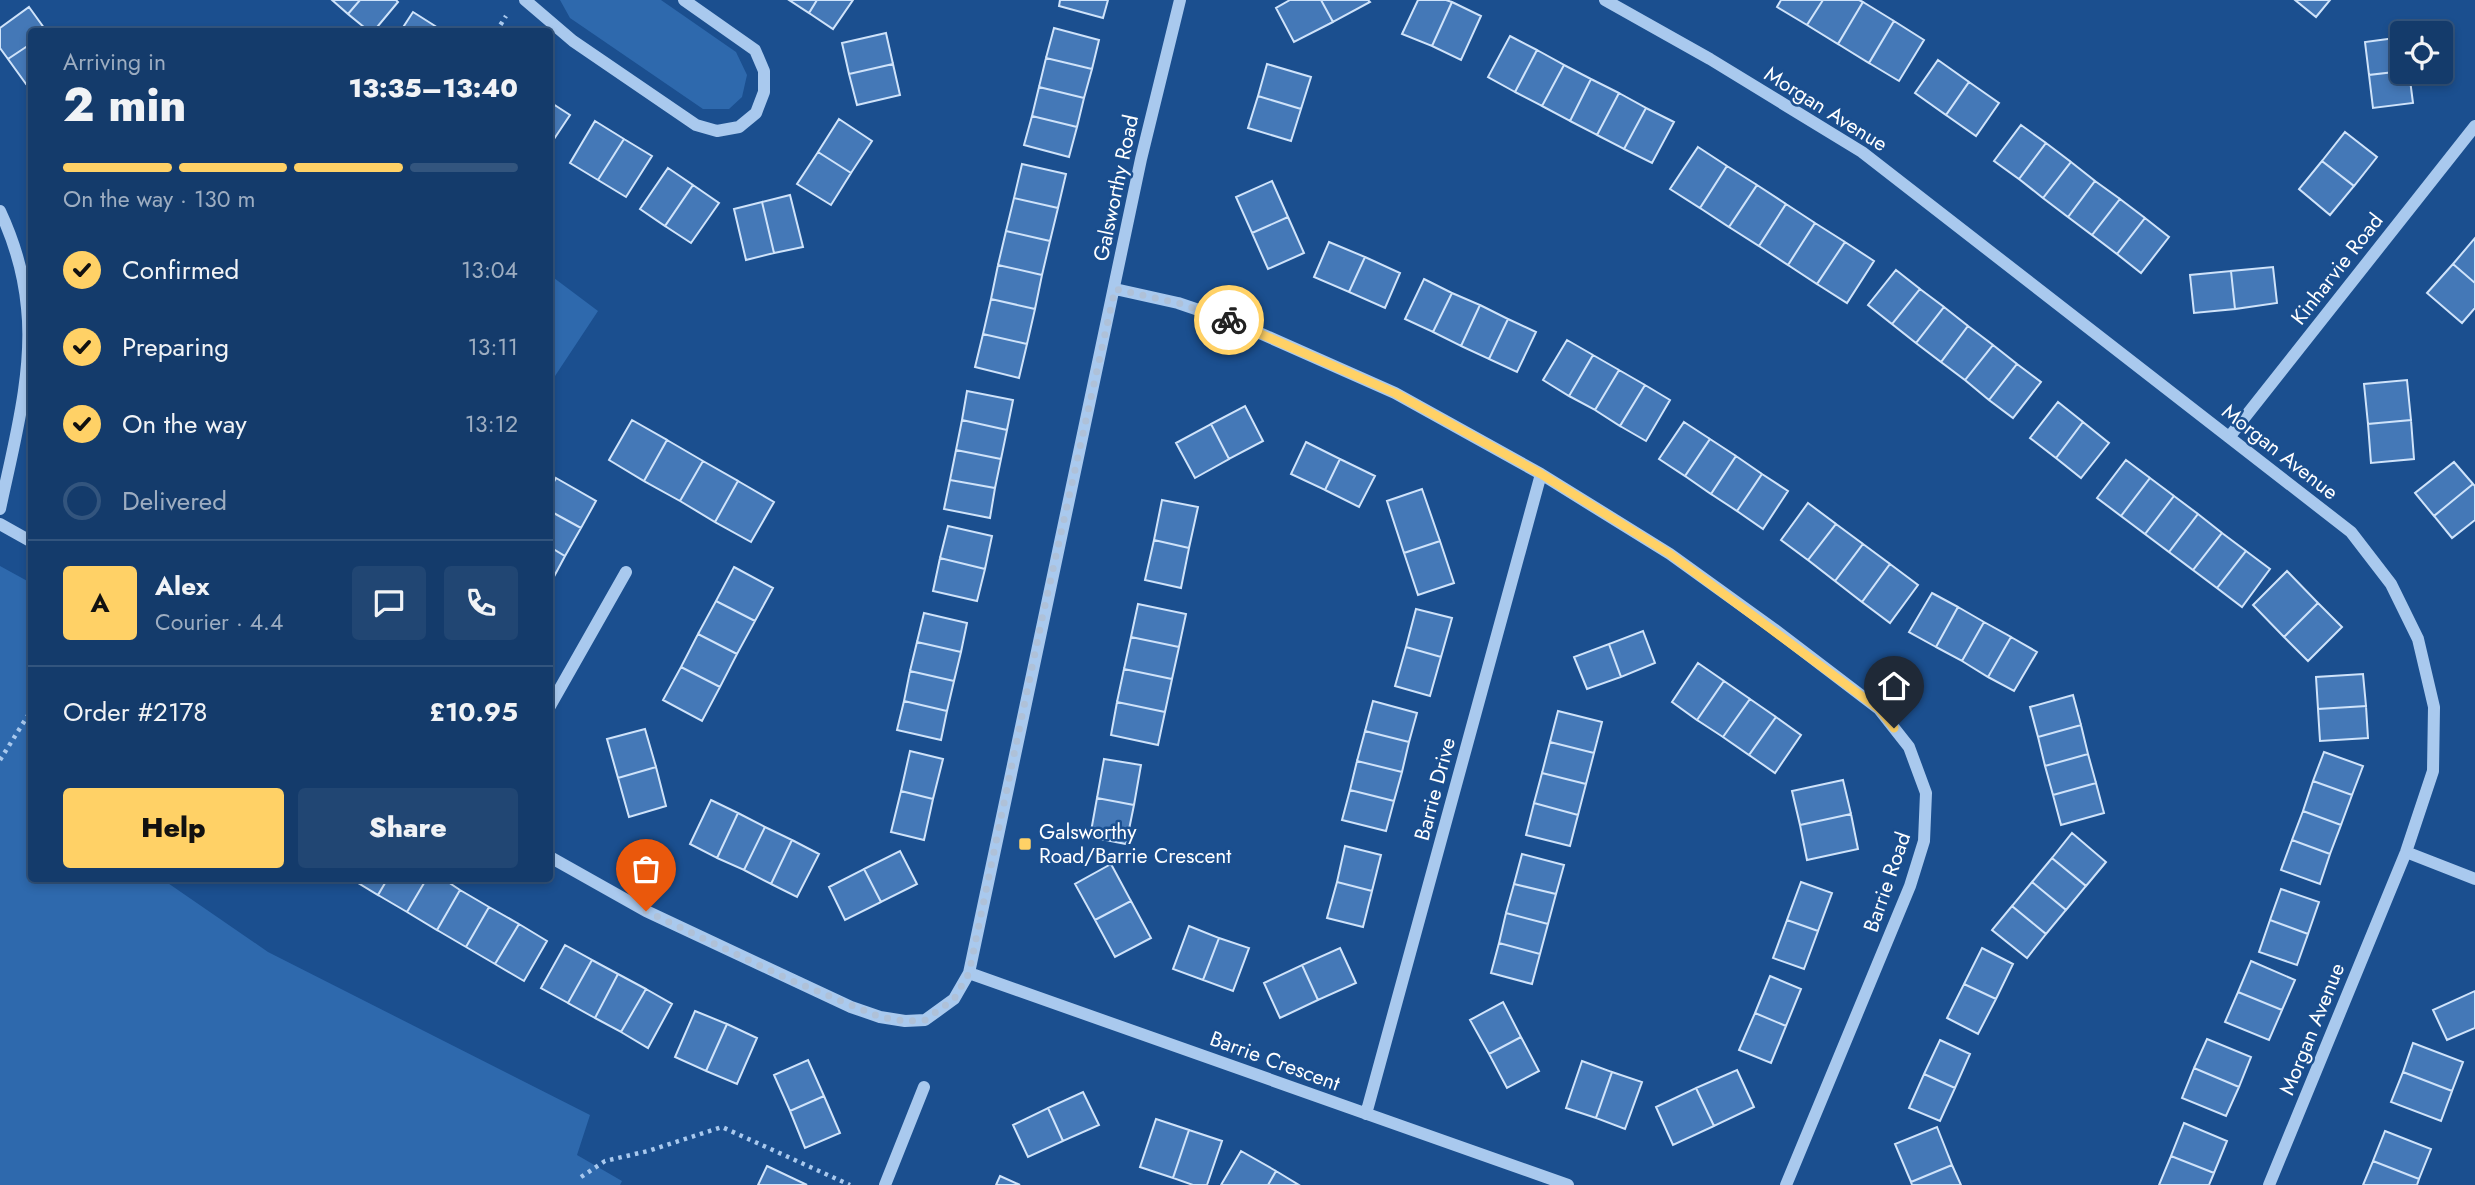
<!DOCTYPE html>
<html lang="en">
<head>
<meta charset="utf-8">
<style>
	body { margin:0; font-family:Jost,sans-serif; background:#214673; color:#f1f3f6; height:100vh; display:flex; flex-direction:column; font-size:26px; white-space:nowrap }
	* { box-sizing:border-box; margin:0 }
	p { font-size:23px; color:#9dadc1 }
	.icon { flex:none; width:38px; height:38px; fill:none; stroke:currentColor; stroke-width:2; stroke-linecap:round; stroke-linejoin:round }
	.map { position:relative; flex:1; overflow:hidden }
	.details { position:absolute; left:28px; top:28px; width:525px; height:854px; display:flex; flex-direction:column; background:#143b6b; border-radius:7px; box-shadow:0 4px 10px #0003,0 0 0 2px #33557e }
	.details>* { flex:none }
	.fabs { position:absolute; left:2390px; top:21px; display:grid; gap:14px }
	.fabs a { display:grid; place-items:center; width:63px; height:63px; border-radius:7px; background:#143b6b; box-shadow:0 4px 10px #0003,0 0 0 2px #33557e; font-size:35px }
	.pin { position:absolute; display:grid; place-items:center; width:60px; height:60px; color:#fff; margin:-72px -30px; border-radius:50% 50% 50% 0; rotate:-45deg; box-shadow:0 0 7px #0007 }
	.pin .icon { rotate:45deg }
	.courier { position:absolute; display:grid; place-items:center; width:70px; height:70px; margin:-35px; border:5px solid #ffd166; border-radius:50%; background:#fff; color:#222; box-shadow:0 2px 9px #0007 }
	.headline em { font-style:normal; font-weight:800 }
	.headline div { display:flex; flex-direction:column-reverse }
	.headline { display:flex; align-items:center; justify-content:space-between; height:119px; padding:0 35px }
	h1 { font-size:46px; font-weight:800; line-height:52px }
	.bar { display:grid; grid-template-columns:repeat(4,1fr); gap:10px 7px; align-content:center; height:84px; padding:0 35px }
	.bar i { height:9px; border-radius:5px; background:#33557e }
	.bar .active { background:#ffd166 }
	.bar p { grid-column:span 4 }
	.line { display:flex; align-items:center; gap:18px; padding:0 35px; border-top:2px solid #33557e }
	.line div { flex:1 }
	.round { display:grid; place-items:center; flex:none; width:74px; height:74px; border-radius:7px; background:#214673 }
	ol { padding:0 35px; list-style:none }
	li { display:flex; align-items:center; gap:21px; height:77px }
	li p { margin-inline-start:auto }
	li .icon { padding:7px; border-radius:50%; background:#ffd166; color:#111; stroke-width:4 }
	li:last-child { color:#9dadc1 }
	li i { width:38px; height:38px; border:4px solid #33557e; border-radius:50% }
	.primary-button { display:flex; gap:14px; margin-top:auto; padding:14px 35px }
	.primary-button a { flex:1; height:80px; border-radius:7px; background:#ffd166; color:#111; font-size:28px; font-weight:800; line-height:80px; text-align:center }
	.primary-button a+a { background:#214673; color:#f1f3f6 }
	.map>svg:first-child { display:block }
</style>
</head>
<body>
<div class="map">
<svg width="2475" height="1185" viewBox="0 0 2475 1185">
	<rect width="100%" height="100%" fill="#1b4f8f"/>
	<path fill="#2e69ad" d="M560 0H661L736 52 747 75 742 97 729 109H703L570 18Z
		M550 275 598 311 555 376 550 377Z
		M0 566 31 583 32 878 162 879 268 952 590 1115 577 1155 622 1181 620 1185H0Z"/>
	<path fill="#4478b7" stroke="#cfe3fa" stroke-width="2" d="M332 0H360L348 14Z
		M360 0H396L398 2 373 32H370L348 14Z
		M789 0H817L809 13Z
		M817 0H853L833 29 809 13Z
		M1060 0H1108L1103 18 1059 6Z
		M1290 0H1321L1333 22 1294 42 1276 8Z
		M1321 0H1368L1370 2 1333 22Z
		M1418 0H1446L1452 2 1432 46 1402 34Z
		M1781 0H1823L1807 25 1777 7Z
		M1823 0H1859L1863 2 1838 44 1807 25Z
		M2295 0H2330L2316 17Z
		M1452 2 1481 16 1461 60 1432 46Z
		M1863 2 1894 21 1869 63 1838 44Z
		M29 7 47 32H32V43L8 59 0 48V28Z
		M413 12 443 31 400 32Z
		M1894 21 1924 40 1899 81 1869 63Z
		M1054 28 1099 40 1092 69 1046 58Z
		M886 33 893 64 849 74 842 43Z
		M1510 36 1537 50 1515 92 1488 77Z
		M2403 37V71L2369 75 2365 42Z
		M32 43V80L26 84 8 59Z
		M1537 50 1564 65 1542 106 1515 92Z
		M1046 58 1092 69 1084 98 1039 87Z
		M1938 60 1969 82 1946 115 1915 93Z
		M893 64 900 95 857 105 849 74Z
		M1267 64 1311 77 1301 109 1258 96Z
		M1564 65 1591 79 1570 121 1542 106Z
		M2403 71 2409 72 2413 103 2373 108 2369 75Z
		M1591 79 1619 93 1597 135 1570 121Z
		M1969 82 1999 103 1976 136 1946 115Z
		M1039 87 1084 98 1077 127 1032 116Z
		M1619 93 1646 108 1624 149 1597 135Z
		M1258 96 1301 109 1291 141 1248 128Z
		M550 102 570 115 552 142 550 140Z
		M1646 108 1674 122 1652 163 1624 149Z
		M1032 116 1077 127 1069 157 1024 145Z
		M839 119 872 141 851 173 818 152Z
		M595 121 624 139 598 180 570 163Z
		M2021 125 2046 143 2019 179 1994 161Z
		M2345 132 2377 157 2354 186 2322 161Z
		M624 139 652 156 626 197 598 180Z
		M2046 143 2071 162 2043 198 2019 179Z
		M1698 147 1727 166 1700 208 1670 189Z
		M818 152 851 173 831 205 797 184Z
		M2322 161 2354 186 2330 215 2299 189Z
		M2071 162 2095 181 2068 217 2043 198Z
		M1022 164 1066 174 1058 208 1014 198Z
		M1727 166 1757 185 1729 227 1700 208Z
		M668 168 693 185 665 226 640 209Z
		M1272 181 1288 217 1252 233 1236 197Z
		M2095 181 2120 199 2092 235 2068 217Z
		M693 185 719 203 691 243 665 226Z
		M1757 185 1786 204 1759 246 1729 227Z
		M790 195 803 247 774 253 762 202Z
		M1014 198 1058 208 1050 241 1006 231Z
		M2120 199 2145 218 2117 254 2092 235Z
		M762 202 774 253 746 260 734 209Z
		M1786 204 1815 223 1788 265 1759 246Z
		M1288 217 1304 253 1268 269 1252 233Z
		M2145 218 2169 237 2141 273 2117 254Z
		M1815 223 1845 242 1817 284 1788 265Z
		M1006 231 1050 241 1042 275 998 265Z
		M2475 238V283L2453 264Z
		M1329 242 1365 257 1349 292 1314 277Z
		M1845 242 1874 261 1847 303 1817 284Z
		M1365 257 1400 273 1385 308 1349 292Z
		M2453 264 2475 283V308L2462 323 2427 293Z
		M998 265 1042 275 1035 309 991 299Z
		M2273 267 2277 303 2235 309 2231 271Z
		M1896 270 1920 289 1892 324 1868 305Z
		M2231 271 2235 309 2194 313 2190 275Z
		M1424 279 1452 293 1433 332 1405 319Z
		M1920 289 1944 307 1916 343 1892 324Z
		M1452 293 1480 305 1461 346 1433 332Z
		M991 299 1035 309 1027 344 983 334Z
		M1480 305 1508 319 1489 359 1461 346Z
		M1944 307 1968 326 1941 362 1916 343Z
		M1508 319 1536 332 1517 372 1489 359Z
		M1968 326 1993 345 1965 380 1941 362Z
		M983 334 1027 344 1019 378 975 367Z
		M1567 340 1593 355 1569 396 1543 380Z
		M1993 345 2017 364 1989 400 1965 380Z
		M1593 355 1619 370 1595 410 1569 396Z
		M2017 364 2041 382 2013 418 1989 400Z
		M1619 370 1645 385 1620 426 1595 410Z
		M2407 380 2411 420 2368 424 2364 384Z
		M1645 385 1670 400 1646 441 1620 426Z
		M967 391 1013 400 1007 430 962 420Z
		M2058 402 2083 422 2056 458 2030 438Z
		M1245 406 1263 441 1229 459 1211 424Z
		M632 420 667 440 644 481 609 460Z
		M962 420 1007 430 1001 459 956 450Z
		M2411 420 2414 459 2371 463 2368 424Z
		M1684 422 1710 439 1685 476 1659 459Z
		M2083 422 2109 443 2081 478 2056 458Z
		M1211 424 1229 459 1195 478 1176 443Z
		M1710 439 1736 456 1711 494 1685 476Z
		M667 440 703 461 680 501 644 481Z
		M1306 442 1340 459 1325 490 1291 474Z
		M956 450 1001 459 995 488 950 480Z
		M1736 456 1762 474 1737 511 1711 494Z
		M1340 459 1375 476 1359 507 1325 490Z
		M2126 460 2150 478 2121 516 2097 498Z
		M703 461 738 481 715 522 680 501Z
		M2454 462 2473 484 2434 516 2415 493Z
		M1762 474 1788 491 1763 529 1737 511Z
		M556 478 596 501 581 528 550 511V489Z
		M2150 478 2174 496 2145 534 2121 516Z
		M950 480 995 488 990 518 944 509Z
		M738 481 774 502 751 542 715 522Z
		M2473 484 2475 486V520L2452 538 2434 516Z
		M1422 489 1440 541 1404 553 1387 501Z
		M2174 496 2198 514 2169 552 2145 534Z
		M1162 500 1198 507 1189 548 1154 540Z
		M1808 503 1836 524 1808 560 1781 540Z
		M550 511 581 528 565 556 550 547Z
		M2198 514 2222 533 2193 570 2169 552Z
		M1836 524 1863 544 1835 581 1808 560Z
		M948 526 992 536 985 569 940 558Z
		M2222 533 2246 551 2217 588 2193 570Z
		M1154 540 1189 548 1181 588 1145 580Z
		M1440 541 1454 583 1418 595 1404 553Z
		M1863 544 1890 564 1862 602 1835 581Z
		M550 547 565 556 550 584Z
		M2246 551 2270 569 2242 607 2217 588Z
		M940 558 985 569 977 601 933 591Z
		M1890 564 1918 585 1890 623 1862 602Z
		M734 567 773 588 755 621 716 601Z
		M2287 571 2318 603 2284 637 2253 605Z
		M1932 593 1958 607 1936 647 1909 632Z
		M716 601 755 621 737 654 698 634Z
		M2318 603 2342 627 2308 661 2284 637Z
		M1138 604 1186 614 1179 647 1131 637Z
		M1958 607 1984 622 1962 661 1936 647Z
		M1416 609 1452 618 1441 657 1406 647Z
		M924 613 967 623 961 652 917 642Z
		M1984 622 2011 637 1988 677 1962 661Z
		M1643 631 1655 663 1621 677 1609 644Z
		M698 634 737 654 720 687 681 667Z
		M1131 637 1179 647 1172 679 1124 669Z
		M2011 637 2037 652 2014 691 1988 677Z
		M917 642 961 652 954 681 910 671Z
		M1609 644 1621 677 1587 689 1574 657Z
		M1406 647 1441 657 1430 696 1395 686Z
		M1698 663 1724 681 1697 720 1672 702Z
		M681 667 720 687 702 721 663 700Z
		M1124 669 1172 679 1165 712 1117 702Z
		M910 671 954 681 947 711 904 701Z
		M2363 674 2366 706 2318 709 2316 677Z
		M1724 681 1750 699 1723 737 1697 720Z
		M2073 695 2081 725 2038 737 2030 707Z
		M1750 699 1776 717 1749 755 1723 737Z
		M904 701 947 711 941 740 897 730Z
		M1373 701 1417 713 1409 742 1365 731Z
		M1117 702 1165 712 1158 745 1111 735Z
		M2366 706 2368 738 2320 741 2318 709Z
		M1558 711 1602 722 1594 753 1550 742Z
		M1776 717 1801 735 1775 773 1749 755Z
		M2081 725 2088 754 2045 766 2038 737Z
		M645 729 656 767 618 778 607 739Z
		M1365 731 1409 742 1402 772 1357 761Z
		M1550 742 1594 753 1586 784 1542 773Z
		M910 751 943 759 933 799 901 791Z
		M2324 752 2363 766 2352 795 2313 781Z
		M2088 754 2096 783 2053 795 2045 766Z
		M1104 759 1141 765 1134 805 1097 798Z
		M1357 761 1402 772 1394 801 1350 790Z
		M656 767 666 806 629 817 618 778Z
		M1542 773 1586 784 1578 815 1534 803Z
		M1843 780 1851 814 1800 825 1792 791Z
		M2313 781 2352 795 2341 825 2303 811Z
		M2096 783 2104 813 2061 825 2053 795Z
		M1350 790 1394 801 1386 831 1342 820Z
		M901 791 933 799 924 840 891 832Z
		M1097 798 1134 805 1126 844 1090 837Z
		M711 800 738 813 717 858 690 844Z
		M1534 803 1578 815 1570 846 1526 835Z
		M2303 811 2341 825 2330 854 2292 840Z
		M738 813 765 827 744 870 717 858Z
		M1851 814 1858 849 1807 860 1800 825Z
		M765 827 792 840 771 884 744 870Z
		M2072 833 2106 862 2086 886 2052 858Z
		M792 840 819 854 797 897 771 884Z
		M2292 840 2330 854 2320 884 2281 870Z
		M1345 846 1381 855 1372 891 1337 882Z
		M900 851 917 884 881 902 864 869Z
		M1522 854 1564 865 1556 894 1514 884Z
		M2052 858 2086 886 2066 910 2032 882Z
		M1111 864 1131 901 1095 920 1075 884Z
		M864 869 881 902 845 920 829 887Z
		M350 878H388L378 895Z
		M388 878H427L407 912 378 895Z
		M427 878H442L460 890 437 930 407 912Z
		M1337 882 1372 891 1363 927 1327 918Z
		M1801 882 1832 893 1818 931 1787 920Z
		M2032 882 2066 910 2046 934 2012 906Z
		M1514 884 1556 894 1548 924 1506 913Z
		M2281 889 2319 902 2308 934 2270 920Z
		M460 890 489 907 466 947 437 930Z
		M1131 901 1151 938 1115 957 1095 920Z
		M2012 906 2046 934 2027 958 1992 930Z
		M489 907 519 924 495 964 466 947Z
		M1506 913 1548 924 1540 954 1499 943Z
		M1787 920 1818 931 1804 969 1773 958Z
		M2270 920 2308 934 2297 965 2259 952Z
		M519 924 547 941 524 981 495 964Z
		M1189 926 1219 938 1203 980 1173 969Z
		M1219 938 1249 948 1233 991 1203 980Z
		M1499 943 1540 954 1532 984 1491 973Z
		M565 945 592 960 568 1003 541 988Z
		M1340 948 1356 983 1318 1000 1302 965Z
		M1982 948 2013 964 1996 999 1964 984Z
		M592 960 618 974 595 1018 568 1003Z
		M2251 961 2295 980 2282 1010 2238 992Z
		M1302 965 1318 1000 1280 1018 1264 983Z
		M618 974 646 989 621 1032 595 1018Z
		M1770 976 1801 989 1786 1026 1755 1013Z
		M1964 984 1996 999 1978 1034 1947 1018Z
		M646 989 672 1004 648 1048 621 1032Z
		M2475 991V1028L2447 1040 2433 1010Z
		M2238 992 2282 1010 2269 1040 2225 1022Z
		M1503 1002 1521 1037 1489 1054 1470 1020Z
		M695 1011 727 1024 706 1071 675 1057Z
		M1755 1013 1786 1026 1771 1063 1739 1050Z
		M727 1024 757 1038 737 1084 706 1071Z
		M1521 1037 1539 1071 1507 1088 1489 1054Z
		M2207 1039 2251 1057 2239 1087 2194 1068Z
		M1940 1040 1970 1054 1955 1088 1924 1074Z
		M2413 1043 2463 1062 2452 1091 2403 1072Z
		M808 1060 824 1096 790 1111 774 1075Z
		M1582 1061 1612 1072 1596 1118 1566 1108Z
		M2194 1068 2239 1087 2226 1116 2182 1098Z
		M1737 1070 1754 1107 1714 1126 1696 1088Z
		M1612 1072 1642 1082 1625 1129 1596 1118Z
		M2403 1072 2452 1091 2441 1121 2391 1102Z
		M1924 1074 1955 1088 1940 1121 1909 1108Z
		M1696 1088 1714 1126 1673 1145 1656 1107Z
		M1083 1092 1099 1125 1063 1141 1048 1108Z
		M824 1096 840 1133 805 1148 790 1111Z
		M1048 1108 1063 1141 1028 1157 1013 1125Z
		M1156 1119 1189 1130 1173 1178 1140 1167Z
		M2184 1123 2227 1141 2214 1173 2171 1156Z
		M1937 1127 1952 1165 1911 1182 1895 1144Z
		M1189 1130 1222 1141 1207 1185H1193L1173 1178Z
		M2385 1131 2431 1149 2419 1179 2373 1161Z
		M1241 1151 1276 1171 1268 1185H1221Z
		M2171 1156 2214 1173 2209 1185H2159Z
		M2373 1161 2419 1179 2417 1185H2363Z
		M1952 1165 1961 1185H1912L1911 1182Z
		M767 1166 807 1185H758Z
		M1276 1171 1299 1185H1268Z
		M1000 1176 1020 1185H996Z"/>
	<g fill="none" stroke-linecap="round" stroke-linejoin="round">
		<path stroke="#a9c9ee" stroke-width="4.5" stroke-dasharray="3.5 5" stroke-linecap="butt" d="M496 32 506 16
			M0 760 32 709
			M581 1177 605 1161 648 1151 722 1127 850 1185"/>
		<path stroke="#a9c9ee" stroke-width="12" d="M525 0 573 41 696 125 717 131 739 127 756 113 764 92V71L755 50 684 0
			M1605 0 1710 59 1862 152 2351 532 2391 584 2418 639 2434 707 2433 771 2406 852 2269 1185
			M0 211C14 241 24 275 27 308 34 372 13 447 0 509
			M1115 289 1178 303 1237 323 1395 393 1541 474 1670 554 1774 629 1879 709 1909 747 1926 793 1924 841 1910 886 1786 1185
			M2230 436 2475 126
			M0 524 32 542
			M550 706 626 572
			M2406 852 2475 879
			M550 857 646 911 851 1007 880 1017 905 1021 925 1020 954 999 969 973 1141 159 1180 0
			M969 973 1568 1185
			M1366 1114 1541 474
			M885 1185 924 1087"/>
	</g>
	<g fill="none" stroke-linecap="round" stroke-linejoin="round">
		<path stroke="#afc1d8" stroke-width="7" stroke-dasharray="0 12.6" d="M646 911 788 979 880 1017 905 1021 925 1020 954 999 969 973 1042 619 1115 289 1178 303 1229 320"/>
		<path stroke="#ffd166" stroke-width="9" d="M1229 320 1395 393 1541 474 1670 554 1879 709 1894 728"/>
	</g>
	<rect fill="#ffd166" stroke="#1b4f8f" stroke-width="2.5" x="1018" y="837" width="14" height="14" rx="3.5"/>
	<g text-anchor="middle" stroke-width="5" stroke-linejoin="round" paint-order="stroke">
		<g font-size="21" fill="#fff" stroke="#1b4f8f">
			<text transform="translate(1826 109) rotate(32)" y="7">Morgan Avenue</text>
			<text transform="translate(1116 188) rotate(-78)" y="7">Galsworthy Road</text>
			<text transform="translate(2337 269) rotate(-52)" y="7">Kinharvie Road</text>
			<text transform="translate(2280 452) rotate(38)" y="7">Morgan Avenue</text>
			<text transform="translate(1435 789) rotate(-75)" y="7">Barrie Drive</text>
			<text transform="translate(1887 882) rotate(-71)" y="7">Barrie Road</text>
			<text transform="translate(2312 1029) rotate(-68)" y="7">Morgan Avenue</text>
			<text transform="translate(1275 1061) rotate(20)" y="7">Barrie Crescent</text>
		</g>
		<g font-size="21" fill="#fff" stroke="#1b4f8f" text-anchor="start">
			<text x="1039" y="839">Galsworthy<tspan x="1039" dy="24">Road/Barrie Crescent</tspan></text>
		</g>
	</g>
</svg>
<div class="fabs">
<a><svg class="icon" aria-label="locate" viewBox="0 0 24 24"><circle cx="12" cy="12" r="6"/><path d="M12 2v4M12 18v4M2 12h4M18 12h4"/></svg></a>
</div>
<div class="pin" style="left:646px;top:911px;background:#ea580c"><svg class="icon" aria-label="bag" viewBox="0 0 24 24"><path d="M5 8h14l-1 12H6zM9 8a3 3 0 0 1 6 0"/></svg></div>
<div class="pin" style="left:1894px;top:728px;background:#1f2937"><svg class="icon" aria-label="home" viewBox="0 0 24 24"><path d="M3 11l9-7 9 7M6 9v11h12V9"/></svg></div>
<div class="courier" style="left:1229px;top:320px"><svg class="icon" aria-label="bike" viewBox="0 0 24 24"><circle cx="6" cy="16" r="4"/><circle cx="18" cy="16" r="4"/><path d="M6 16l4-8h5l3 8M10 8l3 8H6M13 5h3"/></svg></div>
<section class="details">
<div class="headline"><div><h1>2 min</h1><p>Arriving in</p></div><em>13:35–13:40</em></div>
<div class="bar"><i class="active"></i><i class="active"></i><i class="active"></i><i></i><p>On the way · 130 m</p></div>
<ol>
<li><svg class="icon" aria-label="check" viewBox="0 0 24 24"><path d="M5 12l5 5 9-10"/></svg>Confirmed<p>13:04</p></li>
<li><svg class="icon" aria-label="check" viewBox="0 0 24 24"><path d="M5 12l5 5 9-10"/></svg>Preparing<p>13:11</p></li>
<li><svg class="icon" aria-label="check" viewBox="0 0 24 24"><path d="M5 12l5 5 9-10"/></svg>On the way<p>13:12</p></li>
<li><i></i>Delivered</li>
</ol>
<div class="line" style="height:126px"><b class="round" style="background:#ffd166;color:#111">A</b><div><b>Alex</b><p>Courier · 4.4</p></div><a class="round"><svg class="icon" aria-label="chat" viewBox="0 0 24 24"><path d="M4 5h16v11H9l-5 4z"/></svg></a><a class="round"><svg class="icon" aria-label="phone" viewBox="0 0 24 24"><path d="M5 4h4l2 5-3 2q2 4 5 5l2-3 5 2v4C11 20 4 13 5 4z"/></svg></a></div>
<div class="line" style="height:91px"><div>Order #2178</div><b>£10.95</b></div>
<div class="primary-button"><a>Help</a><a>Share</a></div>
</section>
</div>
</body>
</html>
